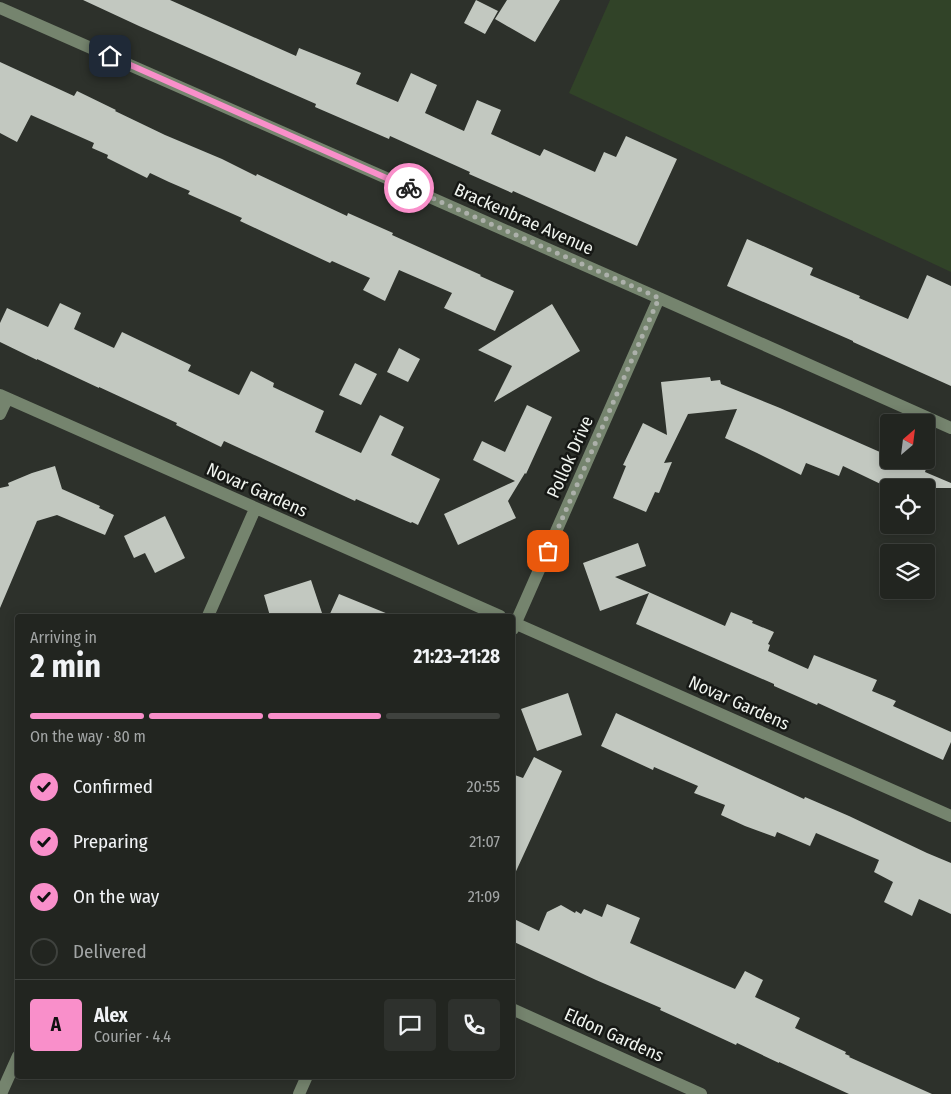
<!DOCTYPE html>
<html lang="en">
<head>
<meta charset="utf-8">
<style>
	body { margin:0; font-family:"Fira Sans Condensed",sans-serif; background:#2e312d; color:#f1f3f6; height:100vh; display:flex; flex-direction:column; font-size:19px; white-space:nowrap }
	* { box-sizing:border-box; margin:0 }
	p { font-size:16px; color:#a2a5a5 }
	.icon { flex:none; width:28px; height:28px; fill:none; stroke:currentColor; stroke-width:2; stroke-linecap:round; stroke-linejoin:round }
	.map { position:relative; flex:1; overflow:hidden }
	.details { position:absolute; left:15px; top:614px; width:500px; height:465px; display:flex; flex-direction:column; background:#222520; border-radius:5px; box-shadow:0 2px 12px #0003,0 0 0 1px #3f423e }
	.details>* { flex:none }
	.needle { width:32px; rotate:28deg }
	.buttons { position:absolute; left:880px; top:414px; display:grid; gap:10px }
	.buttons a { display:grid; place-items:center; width:55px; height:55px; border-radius:5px; background:#222520; box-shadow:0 2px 12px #0003,0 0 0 1px #3f423e; font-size:25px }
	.pin { position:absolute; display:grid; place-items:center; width:42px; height:42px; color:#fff; margin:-21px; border-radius:10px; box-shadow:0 2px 8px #0006 }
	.courier { position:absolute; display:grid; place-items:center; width:50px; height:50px; margin:-25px; border:4px solid #f98fca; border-radius:50%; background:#fff; color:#222; box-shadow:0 1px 6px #0007 }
	.summary em { font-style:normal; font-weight:700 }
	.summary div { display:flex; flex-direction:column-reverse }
	.summary { display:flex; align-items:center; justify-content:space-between; height:85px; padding:0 15px }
	h1 { font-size:32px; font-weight:700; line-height:38px }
	.bar { display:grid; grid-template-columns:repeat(4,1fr); gap:8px 5px; align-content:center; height:60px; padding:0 15px }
	.bar i { height:6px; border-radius:4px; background:#3f423e }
	.bar .active { background:#f98fca }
	.bar p { grid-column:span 4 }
	.line { display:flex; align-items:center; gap:12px; padding:0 15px; border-top:1px solid #3f423e }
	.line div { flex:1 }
	.round { display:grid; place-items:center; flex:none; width:52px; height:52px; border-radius:5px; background:#2e312d }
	ol { padding:0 15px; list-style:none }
	li { display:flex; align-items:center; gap:15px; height:55px }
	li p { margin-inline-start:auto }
	li .icon { padding:5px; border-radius:50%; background:#f98fca; color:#111; stroke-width:4 }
	li:last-child { color:#a2a5a5 }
	li i { width:28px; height:28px; border:2px solid #3f423e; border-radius:50% }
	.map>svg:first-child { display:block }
</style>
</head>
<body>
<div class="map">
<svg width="951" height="1094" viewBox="0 0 951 1094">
	<rect width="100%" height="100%" fill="#2d312b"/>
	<path fill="#314328" d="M610 0H951V272L569 93Z"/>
	<path fill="#c2c8c0" d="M83 0H170L296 56 299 48 361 73 356 84 398 102 411 73 437 85 425 113 464 131 477 100 501 110 491 134 540 156 544 149 595 172 604 152 616 157 626 136 677 159 637 246 513 191 512 193 469 174 470 172 390 136 389 139 315 107 316 104 139 26Z
		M476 0 498 11 485 34 464 23Z
		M507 0H560L535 42 495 19Z
		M0 62 74 96 77 91 116 110 115 111 165 135 222 159 256 176 257 174 347 216 348 213 393 233 392 235 481 275 480 276 514 291 495 331 444 308 452 293 399 270 385 301 363 290 370 278 332 261 330 263 240 221 242 218 188 194 190 191 169 182 150 173 147 178 107 158 108 155 92 148 94 143 31 115 17 142 0 133Z
		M747 239 813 268 810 275 860 296 859 298 908 319 927 275 951 286V386L853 342V341L727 286Z
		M60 303 81 313 74 329 114 348 122 332 191 365 188 371 239 395 251 371 274 383 273 387 324 411 315 432 361 453 380 415 404 427 391 455 440 479 418 525 412 522 411 523 356 499 355 501 224 441 221 447 176 425 177 423 99 387V388L37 359V360L0 342V323L7 308 48 327Z
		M552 304 580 351 494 402 512 366 478 350Z
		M399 348 420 359 408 382 387 372Z
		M355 363 377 374 361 405 339 395Z
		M710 377 711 381 720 380 721 384 780 408 889 456V460H905L926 469 925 472 951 483V488H889L843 466 839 476 806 463 801 475 757 453 725 438 737 409 688 414 664 463 672 462 659 493 655 492 646 512 613 498 626 466 623 465 643 423 667 435 661 382Z
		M527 405 552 417 526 474 525 473 508 501 516 518 458 545 444 514 515 481 473 460 482 441 505 452Z
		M55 466 62 489 100 506 99 508 114 515 105 535 57 515 37 521 0 608V488L9 486 8 483 32 473Z
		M165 516 185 558 155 573 145 553 134 558 124 536Z
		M638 543 646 566 615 577 725 626 731 612 753 621 752 623 774 632 768 644 770 645 768 651 808 669 814 655 877 680 872 691 896 701 893 706 951 732V742L943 760 818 703 817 705 774 686V684L636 624 649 593 600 611 583 563Z
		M311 580 323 616H270L264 595Z
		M339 594 393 616H329Z
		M568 693 582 735 537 751 521 709Z
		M616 713 804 799 805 797 849 816 927 853 951 863V914L919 899 912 916 884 902 893 882 874 872 879 860 816 833 810 846 777 832 775 837 745 826 721 815 725 805 694 793 698 786 654 767 653 770 601 746Z
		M534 757 562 771 512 880V774L523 778Z
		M607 904 640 918 630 943 735 989 745 971 763 980 755 997 800 1018 795 1028 846 1052 845 1054 850 1056 849 1057 932 1094H849L779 1062V1063L737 1043 736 1045 682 1020 660 1010 661 1008 596 980 512 941V918L539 931 547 912 561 905 575 913 576 911 581 914 584 909 602 917Z"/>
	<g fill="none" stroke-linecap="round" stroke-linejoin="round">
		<path stroke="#75846e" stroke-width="12" d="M0 8 659 298 951 428
			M0 395 500 616
			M0 414 7 399
			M208 616 255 509
			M512 622 951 816
			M513 629 659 298
			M512 1009 701 1094
			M1 1094 18 1056
			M299 1094 307 1076"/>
	</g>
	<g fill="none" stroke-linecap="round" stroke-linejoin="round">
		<path stroke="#acb0aa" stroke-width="5" stroke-dasharray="0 9" d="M409 188 659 298 548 551"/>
		<path stroke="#f98fca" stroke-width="6" d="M110 56 409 188"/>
	</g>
	<g text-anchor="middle" stroke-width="5" stroke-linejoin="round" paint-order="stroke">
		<g font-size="18" fill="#f0f4ef" stroke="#161815">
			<text transform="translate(524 219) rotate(24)" y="6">Brackenbrae Avenue</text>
			<text transform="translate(570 457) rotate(-66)" y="6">Pollok Drive</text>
			<text transform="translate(257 490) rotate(24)" y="6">Novar Gardens</text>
			<text transform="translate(739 703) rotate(24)" y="6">Novar Gardens</text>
			<text transform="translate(614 1035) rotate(24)" y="6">Eldon Gardens</text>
		</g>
	</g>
</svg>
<div class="buttons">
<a><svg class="needle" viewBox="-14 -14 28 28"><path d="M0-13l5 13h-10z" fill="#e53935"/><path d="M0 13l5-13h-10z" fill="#a2a5a5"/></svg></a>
<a><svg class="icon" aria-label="locate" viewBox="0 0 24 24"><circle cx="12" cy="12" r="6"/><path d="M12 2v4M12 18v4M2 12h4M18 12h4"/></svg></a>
<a><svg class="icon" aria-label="layers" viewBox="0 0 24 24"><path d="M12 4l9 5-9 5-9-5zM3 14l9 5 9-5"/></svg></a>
</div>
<div class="pin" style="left:548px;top:551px;background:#ea580c"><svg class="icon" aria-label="bag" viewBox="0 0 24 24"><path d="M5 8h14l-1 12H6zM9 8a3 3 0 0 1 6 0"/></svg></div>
<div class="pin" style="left:110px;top:56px;background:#1f2937"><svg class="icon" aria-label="home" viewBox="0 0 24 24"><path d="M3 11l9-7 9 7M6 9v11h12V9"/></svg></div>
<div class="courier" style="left:409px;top:188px"><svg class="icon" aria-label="bike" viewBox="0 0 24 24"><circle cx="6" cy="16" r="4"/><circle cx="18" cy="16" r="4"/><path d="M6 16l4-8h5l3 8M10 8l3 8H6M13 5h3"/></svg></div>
<section class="details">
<div class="summary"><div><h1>2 min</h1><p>Arriving in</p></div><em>21:23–21:28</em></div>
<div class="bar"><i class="active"></i><i class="active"></i><i class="active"></i><i></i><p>On the way · 80 m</p></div>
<ol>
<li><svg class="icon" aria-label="check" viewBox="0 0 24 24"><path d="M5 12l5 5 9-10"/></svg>Confirmed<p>20:55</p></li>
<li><svg class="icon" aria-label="check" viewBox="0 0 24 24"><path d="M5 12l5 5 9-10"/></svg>Preparing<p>21:07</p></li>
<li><svg class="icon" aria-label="check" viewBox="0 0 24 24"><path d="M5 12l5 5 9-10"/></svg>On the way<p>21:09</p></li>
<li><i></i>Delivered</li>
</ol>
<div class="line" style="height:90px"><b class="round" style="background:#f98fca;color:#111">A</b><div><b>Alex</b><p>Courier · 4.4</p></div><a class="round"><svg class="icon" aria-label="chat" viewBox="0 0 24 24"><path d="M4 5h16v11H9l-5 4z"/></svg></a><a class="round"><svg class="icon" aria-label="phone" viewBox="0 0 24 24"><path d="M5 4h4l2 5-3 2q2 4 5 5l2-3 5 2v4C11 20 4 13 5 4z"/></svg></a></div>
</section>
</div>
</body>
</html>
